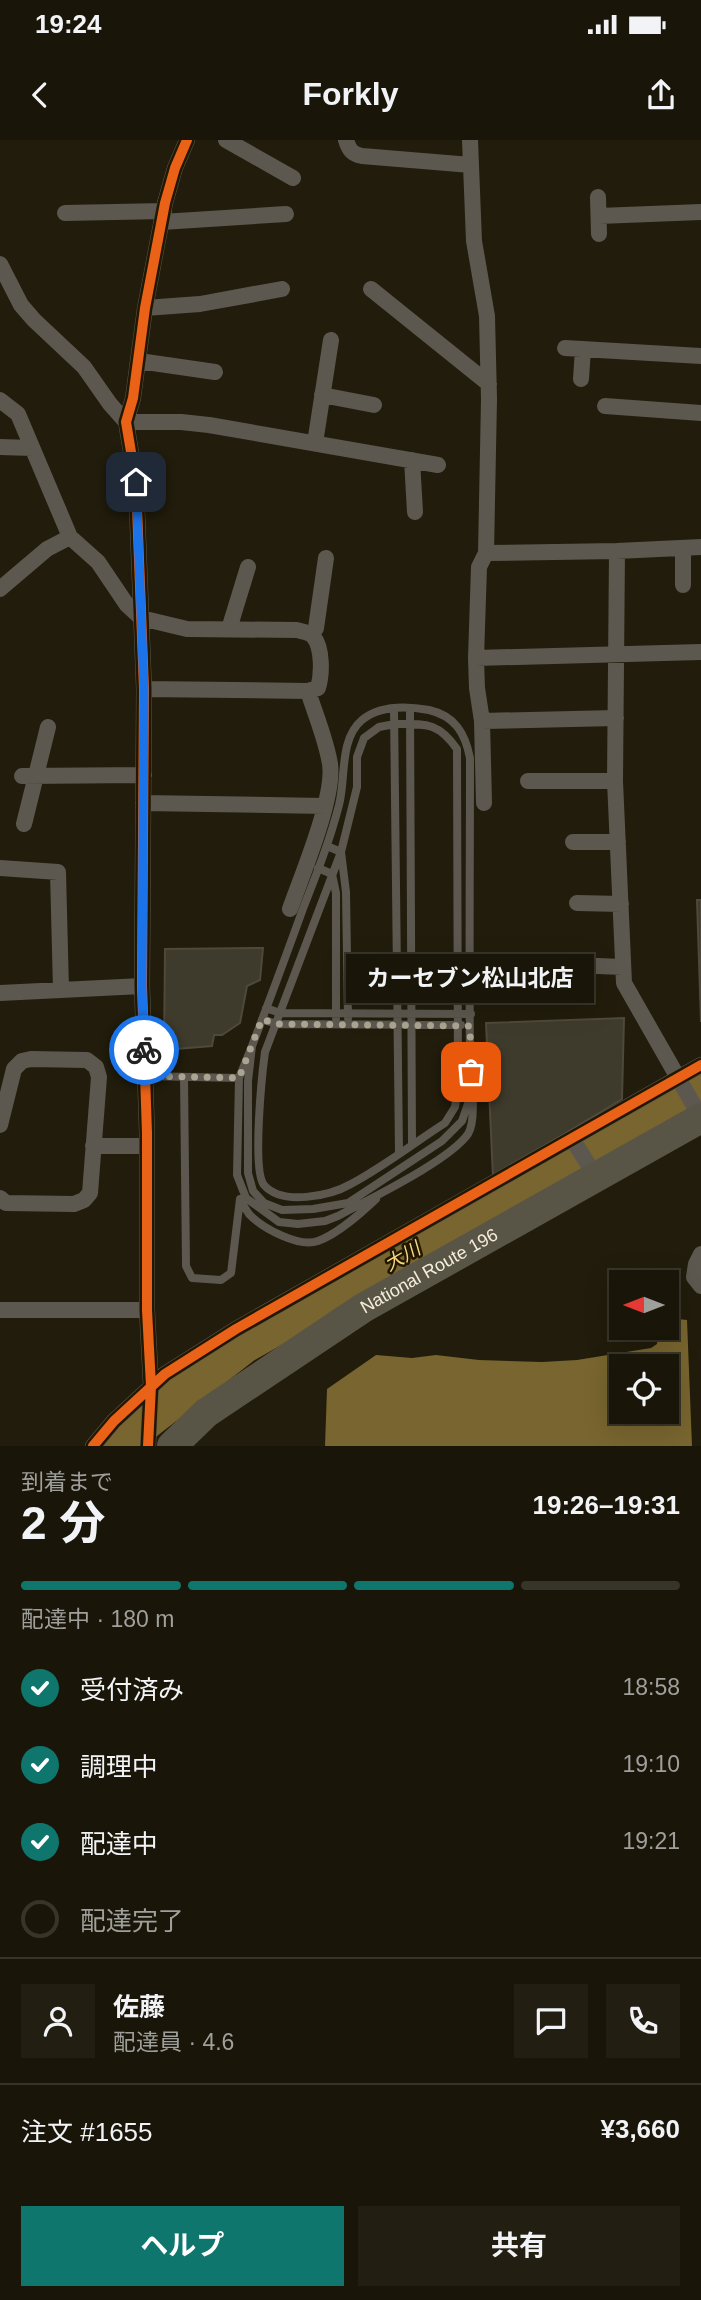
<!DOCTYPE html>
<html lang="ja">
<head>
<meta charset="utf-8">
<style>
	body { margin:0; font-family:Arial,"Noto Sans JP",sans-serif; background:#221e12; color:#f1f3f6; height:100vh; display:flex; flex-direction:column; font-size:26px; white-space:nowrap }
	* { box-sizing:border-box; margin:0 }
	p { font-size:23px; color:#9f9f9c }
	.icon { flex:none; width:38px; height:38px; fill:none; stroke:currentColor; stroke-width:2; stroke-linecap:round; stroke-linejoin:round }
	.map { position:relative; height:1306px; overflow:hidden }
	.details { display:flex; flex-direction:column; background:#191508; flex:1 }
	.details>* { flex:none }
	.needle { width:46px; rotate:270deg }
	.buttons { position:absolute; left:609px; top:1130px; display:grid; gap:14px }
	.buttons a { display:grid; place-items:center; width:70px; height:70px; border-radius:0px; background:#191508; box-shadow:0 7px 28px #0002,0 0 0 2px #373429; font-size:35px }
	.pin { position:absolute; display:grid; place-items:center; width:60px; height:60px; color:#fff; margin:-30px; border-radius:14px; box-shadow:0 4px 10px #0006 }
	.courier { position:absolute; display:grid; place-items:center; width:70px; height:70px; margin:-35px; border:5px solid #1a73e8; border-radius:50%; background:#fff; color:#222; box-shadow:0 2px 9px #0007 }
	.bubble { position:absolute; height:49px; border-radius:0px; background:#191508; box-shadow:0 7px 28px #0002,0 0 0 2px #373429; font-size:23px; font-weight:700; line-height:49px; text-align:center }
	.headline em { font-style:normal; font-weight:700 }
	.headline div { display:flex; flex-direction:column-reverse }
	.headline { display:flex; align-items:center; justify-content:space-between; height:119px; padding:0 21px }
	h1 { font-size:46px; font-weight:700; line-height:52px }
	.bar { display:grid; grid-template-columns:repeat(4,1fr); gap:10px 7px; align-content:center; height:84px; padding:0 21px }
	.bar i { height:9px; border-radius:5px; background:#373429 }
	.bar .selected { background:#0f766e }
	.bar p { grid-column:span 4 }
	.line { display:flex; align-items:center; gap:18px; padding:0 21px; border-top:2px solid #373429 }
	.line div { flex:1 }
	.round { display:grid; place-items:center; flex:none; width:74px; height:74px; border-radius:0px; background:#221e12 }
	ol { padding:0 21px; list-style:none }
	li { display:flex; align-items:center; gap:21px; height:77px }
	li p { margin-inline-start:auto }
	li .icon { padding:7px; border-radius:50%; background:#0f766e; color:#fff; stroke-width:4 }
	li:last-child { color:#9f9f9c }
	li i { width:38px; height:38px; border:4px solid #373429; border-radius:50% }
	.cta { display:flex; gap:14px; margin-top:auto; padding:14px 21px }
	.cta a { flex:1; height:80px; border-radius:0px; background:#0f766e; color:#fff; font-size:28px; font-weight:700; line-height:80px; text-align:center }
	.cta a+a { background:#221e12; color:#f1f3f6 }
	.status { display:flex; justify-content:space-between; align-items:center; height:49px; padding:0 35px; background:#191508; direction:ltr }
	.status svg { height:19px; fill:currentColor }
	header { display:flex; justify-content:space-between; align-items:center; height:91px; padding:0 21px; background:#191508; font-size:32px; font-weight:700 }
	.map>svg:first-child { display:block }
</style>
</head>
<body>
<div class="status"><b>19:24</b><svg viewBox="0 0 49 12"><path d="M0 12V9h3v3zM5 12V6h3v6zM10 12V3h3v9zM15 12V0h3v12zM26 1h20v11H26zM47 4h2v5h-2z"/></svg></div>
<header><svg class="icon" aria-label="back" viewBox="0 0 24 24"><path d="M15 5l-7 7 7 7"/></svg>Forkly<svg class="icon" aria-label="share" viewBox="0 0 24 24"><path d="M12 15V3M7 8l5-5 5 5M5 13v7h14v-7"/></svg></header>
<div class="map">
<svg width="701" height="1306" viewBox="0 0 701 1306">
	<rect width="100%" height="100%" fill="#211c0b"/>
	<path fill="#78652f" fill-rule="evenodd" d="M668 1178 687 1180 692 1306H325L327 1249 376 1215 412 1218 436 1215 479 1220 542 1222 577 1220 651 1208 657 1204 659 1188H667ZM621 1227H667V1272H621Z"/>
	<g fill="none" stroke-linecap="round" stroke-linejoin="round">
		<path stroke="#78652f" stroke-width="37" d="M117 1306 123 1299 244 1205 701 946"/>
	</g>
	<path fill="#3f3b2c" stroke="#4e493a" stroke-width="2" d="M697 760H701V882Z
		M263 808 260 840 247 846 240 883 222 895H214L212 906 164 910 165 809Z
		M624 878 622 959 493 1037 486 883Z"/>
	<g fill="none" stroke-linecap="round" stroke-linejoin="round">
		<path stroke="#5c584f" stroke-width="8" d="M394 568 399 1013
			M410 568 412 1004
			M395 584C426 584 438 582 457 609L458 947 455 967 445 983C414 1003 383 1027 351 1044 330 1056 282 1066 264 1045 252 1030 262 934 265 912L341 712 357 647V617L364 598 379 587Z
			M327 706 341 712 346 752 348 878
			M318 728 332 734 336 753V878
			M266 868 280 873 471 874
			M262 879 276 884 461 885
			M252 906 239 938 237 1035 246 1058 279 1082 298 1084 325 1081 338 1076C369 1059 449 1021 468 994 477 980 471 939 470 921 469 820 470 719 470 618 465 593 455 576 429 570 407 566 380 565 362 580 339 599 346 639 339 665 330 700 317 733 304 766 287 813 270 859 252 906L248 941V1033L253 1051 264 1063 282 1070 313 1069 348 1063 442 1001 462 981 471 955
			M145 936 239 938
			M184 937 186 1126 192 1138 221 1140 231 1133 240 1059
			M240 1060C243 1064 246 1070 249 1074 262 1088 299 1108 318 1101 338 1094 361 1073 376 1059"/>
		<path stroke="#5c584f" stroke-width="16" d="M226 0 293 38
			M346 0C349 10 352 14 362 16L471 25
			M470 0 474 101 487 176 489 259 486 413 617 411 701 407
			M598 57 599 94
			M65 73 164 71
			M599 76 701 72
			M162 82 286 74
			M0 124 21 165 34 180 84 227 110 264 126 282H181L209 285 438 325
			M371 149 489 244
			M145 168 200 164 282 149
			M565 208 701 216
			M139 221 215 232
			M581 239 583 209
			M322 255 374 265
			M0 260 18 274 70 397 98 422 127 465 141 478 187 489 297 490C303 492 309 492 313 496 323 508 322 535 318 548L308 551
			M605 266 701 273
			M315 303 331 200
			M0 307 32 308
			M412 320 415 372
			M683 408V445
			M617 411 615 641 624 843 701 978
			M486 413 479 427 476 518 477 548 482 581 616 578
			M0 449 47 409 70 397
			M229 489 248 427
			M312 495 316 488 326 418
			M476 518 701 512
			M144 549 308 551C315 574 326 599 330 624 335 657 302 735 290 769
			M482 581 484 663
			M22 636 144 635
			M528 641H615
			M143 663 325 666
			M24 684 48 587
			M573 702H618
			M0 728 58 732 61 850
			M577 763 621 764
			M571 825 623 827
			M0 853 142 846
			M0 985 14 929 22 921 31 919 87 920 96 927 99 937 90 1053 84 1060 74 1064 6 1063 0 1058
			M573 1000 596 1037
			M93 1006H147
			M701 1114 696 1124 694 1137 701 1146
			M0 1170H147
			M93 1306 114 1281 165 1234 236 1189 701 925
			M148 1306 151 1246 147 1170V993L142 846 144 549 136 342 126 282 133 258 145 168 165 63 175 28 187 0"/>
		<path stroke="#595546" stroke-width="30" id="s1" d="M172 1306 206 1273 363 1168 701 978"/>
		<defs>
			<path id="cycleway" d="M93 1306 114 1281 165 1234 236 1189 701 925
				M148 1306 151 1246 147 1170V993L142 846 144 549 136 342 126 282 133 258 145 168 165 63 175 28 187 0"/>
		</defs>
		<use href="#cycleway" stroke="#221700" stroke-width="15"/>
		<use href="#cycleway" stroke="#ea6118" stroke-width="10"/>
	</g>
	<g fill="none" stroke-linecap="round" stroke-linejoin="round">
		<path stroke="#aba493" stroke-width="7" stroke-dasharray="0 12.6" d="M144 910 145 936 239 938 262 879 276 884 470 886 471 932"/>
		<path stroke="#1a73e8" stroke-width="9" d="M136 342 144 549 142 846 144 910"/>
	</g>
	<g text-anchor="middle" stroke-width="5" stroke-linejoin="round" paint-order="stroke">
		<g font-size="18" fill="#f5eedc" stroke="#221700">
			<text dy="6" stroke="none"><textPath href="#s1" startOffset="312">National Route 196</textPath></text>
		</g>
		<g font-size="19" font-style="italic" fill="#f5d681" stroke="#221700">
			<text transform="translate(402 1116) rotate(-30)" y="7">大川</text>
		</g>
	</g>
</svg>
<div class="buttons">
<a><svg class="needle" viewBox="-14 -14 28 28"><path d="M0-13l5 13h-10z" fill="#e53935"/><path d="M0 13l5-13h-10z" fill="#9f9f9c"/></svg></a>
<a><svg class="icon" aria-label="locate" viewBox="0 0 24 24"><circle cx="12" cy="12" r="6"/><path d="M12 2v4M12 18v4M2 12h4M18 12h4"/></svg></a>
</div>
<div class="pin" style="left:471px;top:932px;background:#ea580c"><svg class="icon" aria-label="bag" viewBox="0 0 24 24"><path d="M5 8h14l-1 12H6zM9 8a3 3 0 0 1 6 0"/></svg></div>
<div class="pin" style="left:136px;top:342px;background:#1f2937"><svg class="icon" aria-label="home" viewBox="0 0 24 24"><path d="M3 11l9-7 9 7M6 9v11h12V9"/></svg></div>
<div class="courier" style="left:144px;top:910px"><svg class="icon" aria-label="bike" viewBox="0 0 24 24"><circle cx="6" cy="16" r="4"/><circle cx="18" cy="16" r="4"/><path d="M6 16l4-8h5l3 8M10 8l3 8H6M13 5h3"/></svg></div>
<div class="bubble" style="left:346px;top:814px;width:248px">カーセブン松山北店</div>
</div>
<section class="details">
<div class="headline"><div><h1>2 分</h1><p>到着まで</p></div><em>19:26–19:31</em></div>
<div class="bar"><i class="selected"></i><i class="selected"></i><i class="selected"></i><i></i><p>配達中 · 180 m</p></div>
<ol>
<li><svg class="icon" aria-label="check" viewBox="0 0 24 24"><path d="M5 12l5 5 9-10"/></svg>受付済み<p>18:58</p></li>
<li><svg class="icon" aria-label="check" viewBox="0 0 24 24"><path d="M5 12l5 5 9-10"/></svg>調理中<p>19:10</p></li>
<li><svg class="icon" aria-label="check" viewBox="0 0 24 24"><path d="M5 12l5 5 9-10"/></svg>配達中<p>19:21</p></li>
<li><i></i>配達完了</li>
</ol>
<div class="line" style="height:126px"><a class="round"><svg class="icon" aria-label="person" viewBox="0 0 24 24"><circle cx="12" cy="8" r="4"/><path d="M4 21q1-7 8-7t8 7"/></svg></a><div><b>佐藤</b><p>配達員 · 4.6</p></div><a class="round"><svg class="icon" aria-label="chat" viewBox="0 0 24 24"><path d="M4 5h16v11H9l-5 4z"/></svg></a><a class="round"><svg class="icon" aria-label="phone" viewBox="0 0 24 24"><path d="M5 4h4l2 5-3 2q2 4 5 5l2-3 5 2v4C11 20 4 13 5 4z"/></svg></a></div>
<div class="line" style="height:91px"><div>注文 #1655</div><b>¥3,660</b></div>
<div class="cta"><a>ヘルプ</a><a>共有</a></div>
</section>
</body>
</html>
